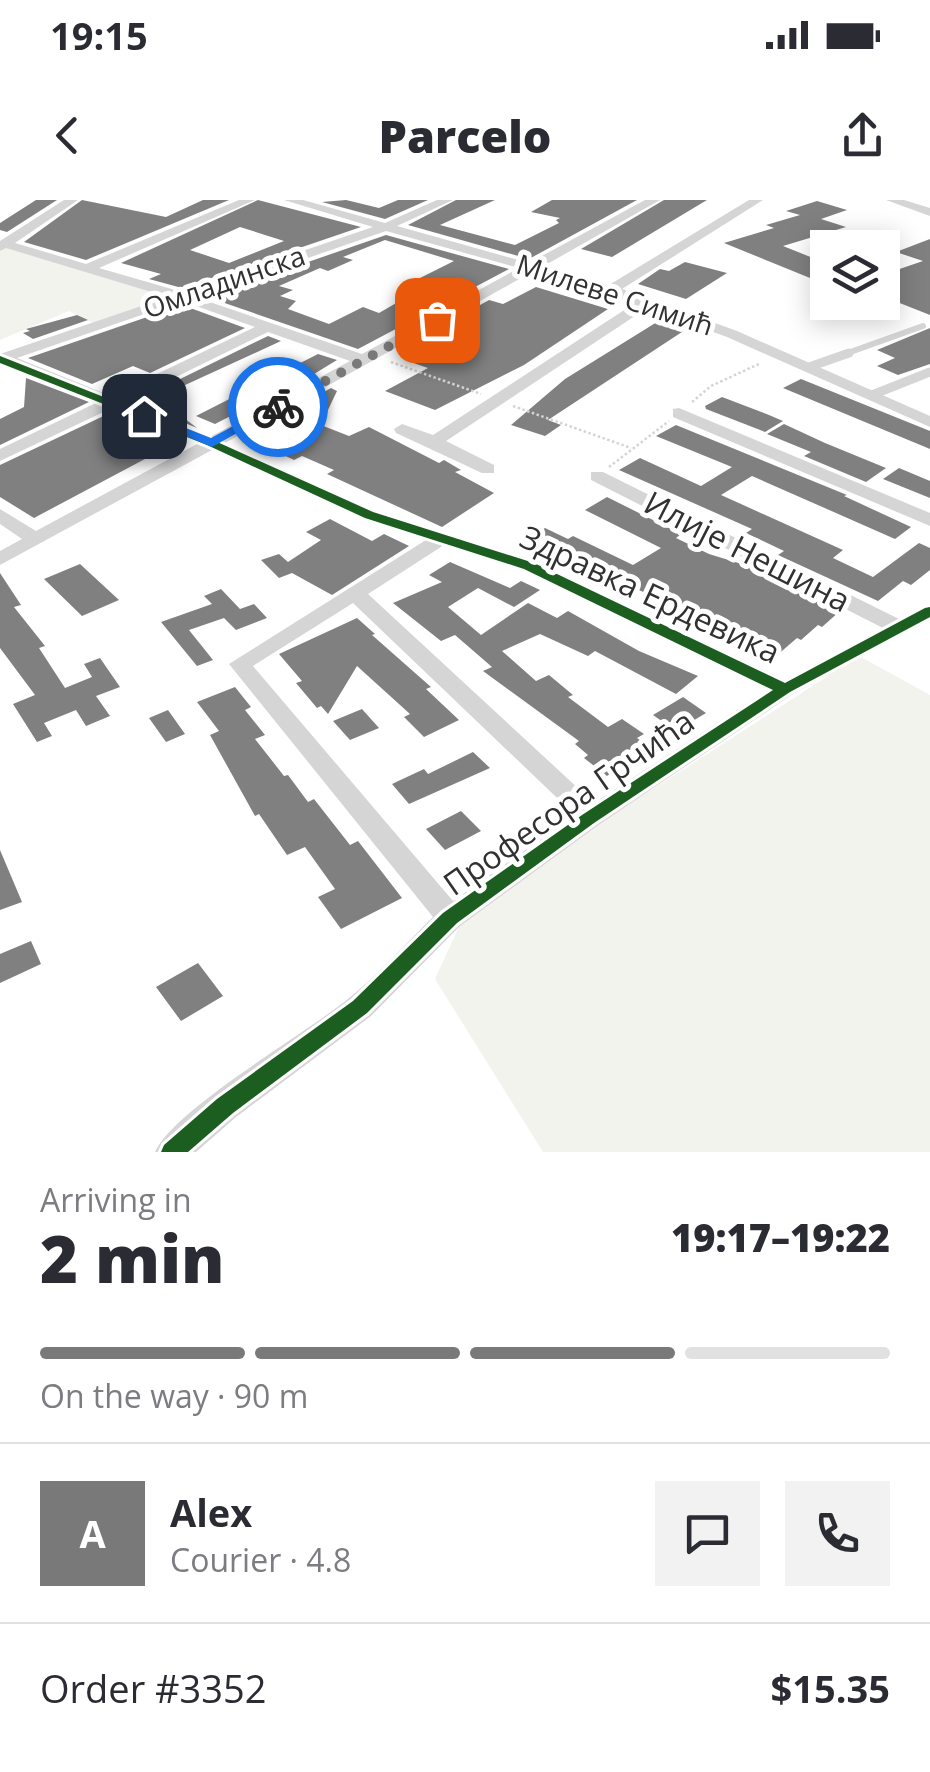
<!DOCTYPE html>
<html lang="en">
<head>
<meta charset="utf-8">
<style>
	body { margin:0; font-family:"Open Sans",sans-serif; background:#f2f2f3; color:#2b2b33; height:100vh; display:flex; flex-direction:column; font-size:38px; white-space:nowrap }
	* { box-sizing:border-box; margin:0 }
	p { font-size:32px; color:#7c7c81 }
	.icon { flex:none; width:55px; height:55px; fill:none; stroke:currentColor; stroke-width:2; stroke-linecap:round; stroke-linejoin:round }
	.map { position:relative; height:952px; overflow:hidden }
	.panel { display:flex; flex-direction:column; background:#fff; flex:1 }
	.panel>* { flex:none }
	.controls { position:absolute; left:810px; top:30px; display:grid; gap:20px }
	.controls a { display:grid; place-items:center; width:90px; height:90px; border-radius:0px; background:#fff; box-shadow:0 5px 25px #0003; font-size:50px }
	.pin { position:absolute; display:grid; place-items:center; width:85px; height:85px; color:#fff; margin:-42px; border-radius:20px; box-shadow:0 5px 15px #0006 }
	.courier { position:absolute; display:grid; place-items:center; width:100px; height:100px; margin:-50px; border:8px solid #1a73e8; border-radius:50%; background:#fff; color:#222; box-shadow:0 2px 12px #0007 }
	.head em { font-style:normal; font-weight:800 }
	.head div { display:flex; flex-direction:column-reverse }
	.head { display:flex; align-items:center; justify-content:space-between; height:170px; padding:0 40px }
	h1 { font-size:65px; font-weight:800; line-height:75px }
	.bar { display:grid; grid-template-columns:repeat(4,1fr); gap:15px 10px; align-content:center; height:120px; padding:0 40px }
	.bar i { height:12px; border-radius:8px; background:#e1e1e2 }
	.bar .selected { background:#797979 }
	.bar p { grid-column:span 4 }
	.line { display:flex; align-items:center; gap:25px; padding:0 40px; border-top:2px solid #e1e1e2 }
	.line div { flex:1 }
	.round { display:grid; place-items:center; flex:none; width:105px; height:105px; border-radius:0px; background:#f2f2f3 }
	.status { display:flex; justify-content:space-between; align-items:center; height:70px; padding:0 50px; background:#fff; direction:ltr }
	.status svg { height:28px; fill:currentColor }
	header { display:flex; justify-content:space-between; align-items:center; height:130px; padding:0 40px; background:#fff; font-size:45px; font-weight:800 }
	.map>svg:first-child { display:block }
</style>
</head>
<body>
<div class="status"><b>19:15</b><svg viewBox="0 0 49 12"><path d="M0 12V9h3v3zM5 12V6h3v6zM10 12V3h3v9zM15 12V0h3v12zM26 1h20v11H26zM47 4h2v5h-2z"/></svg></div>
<header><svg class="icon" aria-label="back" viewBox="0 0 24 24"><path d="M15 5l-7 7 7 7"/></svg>Parcelo<svg class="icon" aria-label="share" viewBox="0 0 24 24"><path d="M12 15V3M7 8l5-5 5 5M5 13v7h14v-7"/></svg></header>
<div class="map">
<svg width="930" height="952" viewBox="0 0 930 952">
	<rect width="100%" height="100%" fill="#fff"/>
	<path fill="#f1f3ec" d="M8 47 166 95 167 98 93 123 69 111 0 140V49Z
		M859 456 930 495V952H543L435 779 467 709Z"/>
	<path fill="#808080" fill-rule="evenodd" d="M36 0H57L7 32 0 30V23Z
		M82 0 166 17 203 0H229L86 60 24 42Z
		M258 0 361 27 182 88 149 79 161 74 121 63ZM240 27 284 41 229 63 190 50Z
		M346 0 379 8 398 0H428L385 19 322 2Z
		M456 0H495L440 25 515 45 559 23 556 20 560 18 531 12 552 0H637L529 59 408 25Z
		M664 0H707L612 57 581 49Z
		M817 1 847 10 821 19 846 27 783 46 828 64V72L810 78 724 43 774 28 766 25 800 15 786 11Z
		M386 35 509 69 358 149 207 97ZM385 40 454 61 412 82 424 87 379 113 363 107 329 124 288 109 296 101 280 96 293 90 279 86 320 68 328 71 353 60 343 57Z
		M930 39V115L882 96V75L923 61 896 52Z
		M685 62 727 73 686 99 638 84 660 69 669 71Z
		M536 87 608 109 524 165 435 210 385 191 428 168 405 160 429 146 416 141 489 100 503 104Z
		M182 105 245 128 150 173 133 166 92 184 28 158Z
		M77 115 88 120 33 139 23 133 30 131 26 129Z
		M657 122 685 130 548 220 561 225 545 236 511 225 565 179Z
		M930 128V164L898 175 877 166 895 158 877 150Z
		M268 136 281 141 183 186 174 182Z
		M318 154 337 160 273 199 268 197 215 224 196 216Z
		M26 178 89 202 0 245V219L24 207Z
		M801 179 930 231V249L783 188Z
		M169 185 183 190 173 195 182 199 175 211 197 228 134 202Z
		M331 188 337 191 327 212 318 217 296 208Z
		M722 197 769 215 783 221 765 232 706 209 705 206Z
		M112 212 186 244 173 251H160L34 318 0 297V265Z
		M303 218 349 236 369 227 439 263 444 260 461 270 455 272 494 293 442 327 327 274 334 270 302 256 294 260 271 249 298 235 282 229Z
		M784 224 825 243 886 268 866 282 804 256 811 252 767 234Z
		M676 225 847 295 844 296 911 327 895 339 752 276 721 295 843 350 833 358 873 377 919 343 930 348V370L911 385 903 381 878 401 778 355 784 351 746 333 752 329 619 270 640 258 701 286 732 267 656 236Z
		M899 268 930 281V298L883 279Z
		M607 297 681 334 676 338 709 354 758 369 840 411 822 427 818 425 801 440 797 438 768 463 731 445 735 442 687 418 691 415 683 411 553 349 548 352 525 341 545 328 568 339 573 336 633 365 661 348 585 310Z
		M330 319 372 341 384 334 409 346 332 395 292 373 279 378 261 360 279 354 288 362 321 340 306 332Z
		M450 362 510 388 521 381 540 390 514 407 478 388 448 407 481 435 528 403 557 418 568 411 639 451 698 476 676 494 595 451 588 456 540 434 502 451 536 481 549 475 573 495 568 497 608 527 622 519 644 534 637 538 648 546 607 576 584 558 588 555 575 544 579 541 483 471 492 467 455 435 441 441 393 403 442 382 429 375Z
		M80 364 119 400 82 416 44 379Z
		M0 373 21 405 14 407 45 446 39 448 65 488 92 477 84 464 100 458 120 487 96 496 110 516 86 526 76 510 44 523 52 536 37 542 13 504 35 495 0 448Z
		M221 389 240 409 254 404 267 418 236 430 224 418 189 430 213 460 197 466 161 422 212 404 204 396Z
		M357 418 375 434 372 435 431 487 426 489 459 520 424 537 404 517 410 514 357 466 328 514 321 506 317 508 296 483 302 481 279 454Z
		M235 487 251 507 245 510 265 535 255 539 284 576 288 575 308 602 314 599 350 645 358 641 402 698 341 729 318 697 335 689 305 647 287 655 259 614 255 616 210 535 219 531 197 502Z
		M683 497 706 513 676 531 653 515Z
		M362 509 379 528 350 540 333 521Z
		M168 510 185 534 166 542 149 518Z
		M473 552 490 568 409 604 392 584 424 569 428 574Z
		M461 611 481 631 445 650 426 629Z
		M0 650 22 702 0 710Z
		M31 741 41 764 0 783V754Z
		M198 763 223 796 181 821 156 787Z"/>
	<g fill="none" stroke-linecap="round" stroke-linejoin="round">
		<path stroke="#d4d4d4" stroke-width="2.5" stroke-dasharray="2.5 2.5" stroke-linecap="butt" d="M391 162 481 194
			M692 202 711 186 761 163
			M513 206 631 248
			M609 267 669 221"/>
		<path stroke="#d5d5d5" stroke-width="6" d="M842 155 923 126"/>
		<path stroke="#d5d5d5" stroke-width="9" d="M809 167 849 153
			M872 195 930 172"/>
		<path fill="#d5d5d5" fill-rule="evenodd" d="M64 0H78L15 43 86 64 239 0H255L99 68 182 92 373 27 284 0H303L385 23 437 0H453L397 26 529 63 645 0H660L542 67 609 85 749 0H763L622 89 737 131 930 216V227L727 137 647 108 446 241 494 265V273H482L396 233 394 229 402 224 433 235 635 103 532 72 225 243 376 311 536 362 785 480 883 428 591 280V272H603L899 419 930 405V420L793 494 597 626 460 726 371 816 236 917 196 952H155C174 909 307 833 349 798 379 774 405 744 433 717L229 464 426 340 362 319 212 250 0 365V351L22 339 0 324V309L36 331 197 244 112 208 0 261V249L98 202 0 164V154L168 97 6 48 0 51V41ZM386 31 519 68 362 154 195 97ZM182 101 255 127 111 196 17 158ZM268 132 350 161 210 237 125 202ZM444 345 522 370 768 490 594 603 368 394ZM353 403 575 615 453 701 253 466Z
			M886 0H904L930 8V16Z
			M679 208 930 313V326L673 217V209Z"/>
		<defs>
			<path id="cycleway" d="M0 156 215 241 373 312 534 363 785 483 925 408 930 407V417L790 492 594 623 457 723 367 813 233 913 188 952H161L164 945 217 899 353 801 443 713 582 615 773 490 524 369 365 318 207 245 0 163Z"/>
		</defs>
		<use href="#cycleway" stroke="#fff" stroke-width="6"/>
		<use href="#cycleway" fill="#1b5e20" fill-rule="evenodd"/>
	</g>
	<path fill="#1a73e8" d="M274 204 284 207 212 247 138 216 148 213 211 238Z"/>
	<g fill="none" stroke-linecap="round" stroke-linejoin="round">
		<path stroke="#797979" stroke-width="10" stroke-dasharray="0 18" d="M278 207 437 120"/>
	</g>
	<g text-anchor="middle" stroke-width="10" stroke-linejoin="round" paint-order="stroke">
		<g font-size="28" fill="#313131" stroke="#fff">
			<text transform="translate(224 82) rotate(-19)" y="10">Омладинска</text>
			<text transform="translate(615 95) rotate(18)" y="10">Милеве Симић</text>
		</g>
		<g font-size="32" fill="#313131" stroke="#fff">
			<text transform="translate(747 352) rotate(27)" y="11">Илије Нешина</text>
			<text transform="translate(650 395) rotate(25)" y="11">Здравка Ердевика</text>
			<text transform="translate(569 603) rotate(-35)" y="11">Професора Грчића</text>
		</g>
	</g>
</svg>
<div class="controls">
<a><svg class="icon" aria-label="layers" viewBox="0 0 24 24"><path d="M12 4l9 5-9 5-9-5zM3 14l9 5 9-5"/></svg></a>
</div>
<div class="pin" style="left:437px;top:120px;background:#ea580c"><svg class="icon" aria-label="bag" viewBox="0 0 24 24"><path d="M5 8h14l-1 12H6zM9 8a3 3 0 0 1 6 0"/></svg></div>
<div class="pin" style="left:144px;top:216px;background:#1f2937"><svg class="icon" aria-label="home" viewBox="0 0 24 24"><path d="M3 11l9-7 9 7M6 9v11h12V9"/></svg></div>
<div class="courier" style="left:278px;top:207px"><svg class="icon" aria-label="bike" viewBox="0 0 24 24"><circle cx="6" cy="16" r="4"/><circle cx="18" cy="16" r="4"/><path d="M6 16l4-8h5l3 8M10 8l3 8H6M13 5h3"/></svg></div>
</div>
<section class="panel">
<div class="head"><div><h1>2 min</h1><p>Arriving in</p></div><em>19:17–19:22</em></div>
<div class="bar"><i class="selected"></i><i class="selected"></i><i class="selected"></i><i></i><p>On the way · 90 m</p></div>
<div class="line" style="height:180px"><b class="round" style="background:#797979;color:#fff">A</b><div><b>Alex</b><p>Courier · 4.8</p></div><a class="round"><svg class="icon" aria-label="chat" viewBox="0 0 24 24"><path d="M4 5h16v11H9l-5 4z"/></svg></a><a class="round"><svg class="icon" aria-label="phone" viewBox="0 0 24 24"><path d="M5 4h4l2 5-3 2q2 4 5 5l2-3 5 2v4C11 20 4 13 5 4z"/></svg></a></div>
<div class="line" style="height:130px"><div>Order #3352</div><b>$15.35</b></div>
</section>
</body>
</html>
